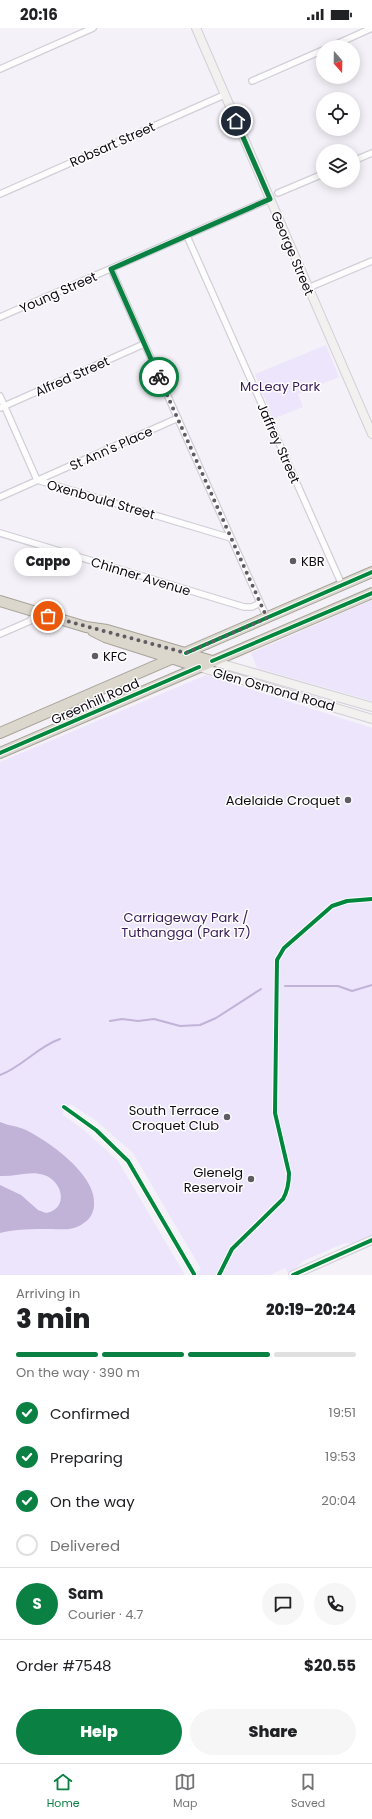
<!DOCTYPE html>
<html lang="en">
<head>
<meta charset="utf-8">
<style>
	body { margin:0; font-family:Poppins,sans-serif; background:#f6f6f6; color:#202124; height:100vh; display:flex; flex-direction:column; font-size:15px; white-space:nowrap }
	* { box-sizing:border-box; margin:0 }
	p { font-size:13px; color:#757577 }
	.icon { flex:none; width:22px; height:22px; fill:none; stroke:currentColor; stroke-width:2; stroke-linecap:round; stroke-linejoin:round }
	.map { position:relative; height:1247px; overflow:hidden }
	.panel { display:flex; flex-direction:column; background:#fff; flex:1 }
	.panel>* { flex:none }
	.needle { width:26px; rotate:160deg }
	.controls { position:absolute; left:316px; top:12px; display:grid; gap:8px }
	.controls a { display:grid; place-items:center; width:44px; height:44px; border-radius:50%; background:#fff; box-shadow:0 2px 10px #0003; font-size:20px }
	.pin { position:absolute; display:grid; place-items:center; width:34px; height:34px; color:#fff; margin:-17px; border:2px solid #fff; border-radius:50%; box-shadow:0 1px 4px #0007 }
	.courier { position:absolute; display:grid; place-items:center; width:40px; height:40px; margin:-20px; border:3px solid #0b8043; border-radius:50%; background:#fff; color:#222; box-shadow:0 1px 5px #0007 }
	.bubble { position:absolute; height:28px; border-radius:14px; background:#fff; box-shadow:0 2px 10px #0003; font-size:13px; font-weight:800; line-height:28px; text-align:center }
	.summary em { font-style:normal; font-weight:800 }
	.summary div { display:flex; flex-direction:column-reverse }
	.summary { display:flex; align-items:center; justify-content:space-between; height:68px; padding:0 16px }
	h1 { font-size:26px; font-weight:800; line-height:30px }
	.bar { display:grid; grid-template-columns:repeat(4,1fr); gap:6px 4px; align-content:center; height:48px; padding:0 16px }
	.bar i { height:5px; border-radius:3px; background:#e0e0e0 }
	.bar .on { background:#0b8043 }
	.bar p { grid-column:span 4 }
	.line { display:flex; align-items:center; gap:10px; padding:0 16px; border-top:1px solid #e0e0e0 }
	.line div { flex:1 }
	.round { display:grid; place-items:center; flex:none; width:42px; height:42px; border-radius:21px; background:#f6f6f6 }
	ol { padding:0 16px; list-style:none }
	li { display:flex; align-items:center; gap:12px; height:44px }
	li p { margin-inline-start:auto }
	li .icon { padding:4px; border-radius:50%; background:#0b8043; color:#fff; stroke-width:4 }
	li:last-child { color:#757577 }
	li i { width:22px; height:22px; border:2px solid #e0e0e0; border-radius:50% }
	.button { display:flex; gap:8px; margin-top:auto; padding:8px 16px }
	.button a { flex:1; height:46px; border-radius:24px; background:#0b8043; color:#fff; font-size:16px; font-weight:800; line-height:46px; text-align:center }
	.button a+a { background:#f6f6f6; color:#202124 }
	.status { display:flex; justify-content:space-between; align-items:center; height:28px; padding:0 20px; background:#fff; direction:ltr }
	.status svg { height:11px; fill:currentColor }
	.menu { display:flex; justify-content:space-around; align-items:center; height:56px; border-top:1px solid #e0e0e0; background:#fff; font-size:11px; color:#757577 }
	.menu a { display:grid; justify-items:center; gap:2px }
	.menu .on { color:#0b8043 }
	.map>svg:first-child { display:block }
</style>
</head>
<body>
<div class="status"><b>20:16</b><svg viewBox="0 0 49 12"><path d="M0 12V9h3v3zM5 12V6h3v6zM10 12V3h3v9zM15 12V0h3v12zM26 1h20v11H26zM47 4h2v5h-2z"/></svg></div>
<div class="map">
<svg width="372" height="1247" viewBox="0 0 372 1247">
	<rect width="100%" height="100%" fill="#f4f2f8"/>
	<path fill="#ede5fb" d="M326 317 339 349 298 366 303 379 273 391 255 346Z
		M372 572V673L257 640 251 625Z
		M206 647 372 700V1209L355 1216 345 1215 303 1233 293 1243 288 1245 285 1240 270 1247H198L196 1244 201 1241 133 1125 94 1091 70 1076 62 1086 84 1102 118 1133 185 1247H0V734Z"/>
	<path fill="#c1b2d7" d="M0 1094C9 1098 18 1098 26 1102 50 1114 98 1148 94 1178 93 1187 89 1192 81 1197 70 1203 61 1201 49 1201 35 1201 13 1201 0 1205V1157L21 1167 38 1182 46 1185C69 1181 63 1153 44 1147 31 1142 14 1149 0 1148Z"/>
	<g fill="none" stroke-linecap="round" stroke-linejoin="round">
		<path stroke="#c1b2d7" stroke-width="2" d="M285 958H338L352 963 372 957
			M110 993 122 991 138 993 154 991 180 998 200 997 216 990 261 961
			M0 1047C22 1039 37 1019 60 1011"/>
		<defs>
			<path id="street" d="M330 19 372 0
				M0 41 93 0
				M252 53 323 22
				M353 133 372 125
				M278 165 323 146
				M0 166 224 67
				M187 208 342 557
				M111 241 267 590
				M308 260 372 233
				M0 289 270 171
				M0 368 37 452 231 510
				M0 380 144 316
				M0 469 178 390
				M0 505 244 579H252L260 575
				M0 606 30 593 36 584"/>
			<path id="secondary" d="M196 0 372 406
				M212 633 372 679
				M199 639 372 691
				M293 1247 372 1212"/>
			<path id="highway" d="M0 573 86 599 107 602 212 633
				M93 603 105 609 199 639
				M0 705 372 544
				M0 725 372 565"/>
		</defs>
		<use href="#street" stroke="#d2cfd7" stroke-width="8"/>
		<use href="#secondary" stroke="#d2cfd7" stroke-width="10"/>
		<use href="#highway" stroke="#a9a39a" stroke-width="12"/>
		<use href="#street" stroke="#fdfdfe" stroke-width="5.5"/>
		<use href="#secondary" stroke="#f3f1f0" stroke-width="8"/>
		<use href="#highway" stroke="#dbd7cd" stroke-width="10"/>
		<defs>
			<path id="cycleway" d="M186 625 372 544
				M212 633 372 565
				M0 725 199 639
				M64 1079 96 1102 128 1133 194 1246
				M219 1247 232 1221 283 1171C288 1162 289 1154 289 1145L275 1085 277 932 284 920 332 878 347 873 372 871
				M293 1247 372 1212"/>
		</defs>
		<use href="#cycleway" stroke="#fff" stroke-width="6"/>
		<use href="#cycleway" stroke="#00873e" stroke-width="4"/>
	</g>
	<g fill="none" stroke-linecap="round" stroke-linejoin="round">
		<path stroke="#5f5c64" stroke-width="4" stroke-dasharray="0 7.2" d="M48 588 186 625 267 590 159 349"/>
		<path stroke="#0b8043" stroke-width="5" d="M159 349 111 241 270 171 236 93"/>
	</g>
	<g fill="#5f5c64" stroke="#fff" stroke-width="1.5">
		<circle cx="293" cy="533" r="4"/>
		<circle cx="95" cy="628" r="4"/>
		<circle cx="348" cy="772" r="4"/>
		<circle cx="227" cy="1089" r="4"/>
		<circle cx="251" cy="1151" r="4"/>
	</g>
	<g text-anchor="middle" stroke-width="3" stroke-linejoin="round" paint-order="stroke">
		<g font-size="13" fill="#0f0b15" stroke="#fff">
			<text transform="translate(112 116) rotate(-24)" y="5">Robsart Street</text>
			<text transform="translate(293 225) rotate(67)" y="5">George Street</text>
			<text transform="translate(58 264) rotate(-24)" y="5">Young Street</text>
			<text transform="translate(72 348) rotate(-24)" y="5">Alfred Street</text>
			<text transform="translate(279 415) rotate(66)" y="5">Jaffrey Street</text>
			<text transform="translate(111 420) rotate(-24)" y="5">St Ann's Place</text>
			<text transform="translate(101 471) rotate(16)" y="5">Oxenbould Street</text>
			<text transform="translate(141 548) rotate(17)" y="5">Chinner Avenue</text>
			<text transform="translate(274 661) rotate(16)" y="5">Glen Osmond Road</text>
			<text transform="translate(95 673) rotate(-24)" y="5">Greenhill Road</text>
		</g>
		<g font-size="13" fill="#371a56" stroke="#fff">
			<text x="280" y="363">McLeay Park</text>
			<text x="186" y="894">Carriageway Park /<tspan x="186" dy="15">Tuthangga (Park 17)</tspan></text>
		</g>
		<g font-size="13" fill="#0f0b15" stroke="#fff" text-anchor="end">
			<text x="301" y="538" text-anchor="start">KBR</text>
			<text x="103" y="633" text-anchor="start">KFC</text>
			<text x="340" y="777">Adelaide Croquet</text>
			<text x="219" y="1087">South Terrace<tspan x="219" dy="15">Croquet Club</tspan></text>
			<text x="243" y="1149">Glenelg<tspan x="243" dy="15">Reservoir</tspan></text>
		</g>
	</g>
</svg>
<div class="controls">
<a><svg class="needle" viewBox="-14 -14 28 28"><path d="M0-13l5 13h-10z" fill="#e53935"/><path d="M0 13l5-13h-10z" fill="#757577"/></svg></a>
<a><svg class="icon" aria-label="locate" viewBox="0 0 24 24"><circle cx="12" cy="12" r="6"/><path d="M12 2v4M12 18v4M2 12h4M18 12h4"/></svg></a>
<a><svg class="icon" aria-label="layers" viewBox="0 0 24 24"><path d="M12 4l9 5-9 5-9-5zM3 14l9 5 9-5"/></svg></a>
</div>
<div class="pin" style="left:48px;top:588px;background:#ea580c"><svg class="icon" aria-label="bag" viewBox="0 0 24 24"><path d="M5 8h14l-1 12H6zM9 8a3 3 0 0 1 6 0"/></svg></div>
<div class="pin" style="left:236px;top:93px;background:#1f2937"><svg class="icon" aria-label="home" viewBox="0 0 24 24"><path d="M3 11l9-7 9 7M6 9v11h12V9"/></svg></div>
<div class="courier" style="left:159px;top:349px"><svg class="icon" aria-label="bike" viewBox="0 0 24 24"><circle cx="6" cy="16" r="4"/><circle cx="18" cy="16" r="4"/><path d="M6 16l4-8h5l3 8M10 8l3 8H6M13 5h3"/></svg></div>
<div class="bubble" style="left:14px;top:520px;width:68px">Cappo</div>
</div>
<section class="panel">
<div class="summary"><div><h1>3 min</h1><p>Arriving in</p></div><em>20:19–20:24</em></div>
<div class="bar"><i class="on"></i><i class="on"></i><i class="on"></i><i></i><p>On the way · 390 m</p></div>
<ol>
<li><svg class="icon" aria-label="check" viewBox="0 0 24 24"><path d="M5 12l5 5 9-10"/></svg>Confirmed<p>19:51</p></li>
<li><svg class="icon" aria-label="check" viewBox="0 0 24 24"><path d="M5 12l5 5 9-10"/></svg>Preparing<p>19:53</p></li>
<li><svg class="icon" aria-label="check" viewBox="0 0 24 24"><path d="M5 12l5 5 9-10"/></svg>On the way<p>20:04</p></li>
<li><i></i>Delivered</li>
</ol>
<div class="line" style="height:72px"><b class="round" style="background:#0b8043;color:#fff">S</b><div><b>Sam</b><p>Courier · 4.7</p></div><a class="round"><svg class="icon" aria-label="chat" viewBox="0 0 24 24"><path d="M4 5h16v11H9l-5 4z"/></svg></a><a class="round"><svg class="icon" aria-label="phone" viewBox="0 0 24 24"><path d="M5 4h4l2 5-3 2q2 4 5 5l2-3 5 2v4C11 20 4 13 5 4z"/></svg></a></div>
<div class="line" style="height:52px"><div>Order #7548</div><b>$20.55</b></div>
<div class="button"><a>Help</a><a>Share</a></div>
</section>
<nav class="menu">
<a class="on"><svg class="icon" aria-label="home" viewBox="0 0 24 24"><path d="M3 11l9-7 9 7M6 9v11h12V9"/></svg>Home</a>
<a><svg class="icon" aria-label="map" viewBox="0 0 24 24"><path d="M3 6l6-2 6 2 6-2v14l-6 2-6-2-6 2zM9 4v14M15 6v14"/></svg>Map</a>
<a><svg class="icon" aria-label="saved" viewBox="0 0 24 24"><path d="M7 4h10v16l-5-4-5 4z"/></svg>Saved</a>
</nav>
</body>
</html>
